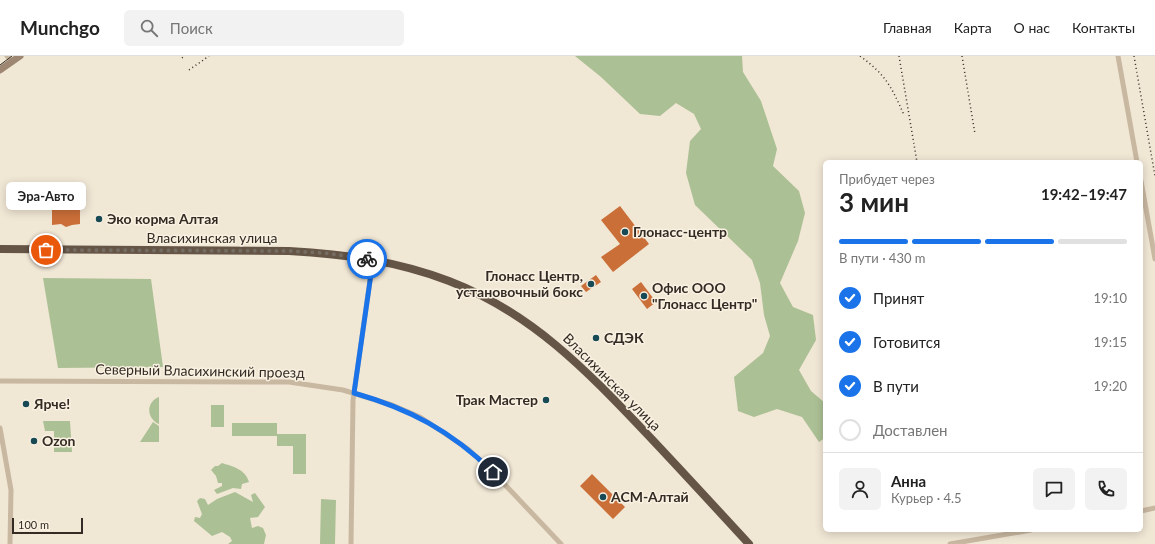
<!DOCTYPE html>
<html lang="ru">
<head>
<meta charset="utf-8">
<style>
	body { margin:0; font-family:Lato,sans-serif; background:#f2f2f2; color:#222; height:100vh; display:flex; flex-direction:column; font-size:15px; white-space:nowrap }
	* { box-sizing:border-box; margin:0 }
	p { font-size:13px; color:#767676 }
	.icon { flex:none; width:22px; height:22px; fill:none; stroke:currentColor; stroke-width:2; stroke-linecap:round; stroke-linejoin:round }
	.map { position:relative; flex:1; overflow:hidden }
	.drawer { position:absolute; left:823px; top:104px; width:320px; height:372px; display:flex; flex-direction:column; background:#fff; border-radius:6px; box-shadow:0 2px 10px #0003 }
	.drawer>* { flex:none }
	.scale { position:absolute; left:12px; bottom:10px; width:71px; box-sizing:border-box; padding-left:4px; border:2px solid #332b24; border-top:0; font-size:11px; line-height:14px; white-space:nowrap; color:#332b24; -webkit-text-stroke:3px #f9f1e1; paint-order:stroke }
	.pin { position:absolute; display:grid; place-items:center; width:34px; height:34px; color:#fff; margin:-17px; border:2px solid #fff; border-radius:50%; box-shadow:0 1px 4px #0007 }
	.courier { position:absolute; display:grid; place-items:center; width:40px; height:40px; margin:-20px; border:3px solid #1a73e8; border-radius:50%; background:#fff; color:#222; box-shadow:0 1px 5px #0007 }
	.bubble { position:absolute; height:28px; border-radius:6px; background:#fff; box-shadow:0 2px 10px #0003; font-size:13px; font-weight:700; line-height:28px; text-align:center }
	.summary em { font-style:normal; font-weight:700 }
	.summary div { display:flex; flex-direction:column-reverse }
	.summary { display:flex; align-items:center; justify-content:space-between; height:68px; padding:0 16px }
	h1 { font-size:26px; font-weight:700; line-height:30px }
	.bar { display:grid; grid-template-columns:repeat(4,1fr); gap:6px 4px; align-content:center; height:48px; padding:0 16px }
	.bar i { height:5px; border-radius:3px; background:#e0e0e0 }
	.bar .on { background:#1a73e8 }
	.bar p { grid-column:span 4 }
	.line { display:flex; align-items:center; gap:10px; padding:0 16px; border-top:1px solid #e0e0e0 }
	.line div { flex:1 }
	.round { display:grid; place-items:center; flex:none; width:42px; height:42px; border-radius:6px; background:#f2f2f2 }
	ol { padding:0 16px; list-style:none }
	li { display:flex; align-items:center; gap:12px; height:44px }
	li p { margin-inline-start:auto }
	li .icon { padding:4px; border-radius:50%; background:#1a73e8; color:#fff; stroke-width:4 }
	li:last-child { color:#767676 }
	li i { width:22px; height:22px; border:2px solid #e0e0e0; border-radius:50% }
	header { display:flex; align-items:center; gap:24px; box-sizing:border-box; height:56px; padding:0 20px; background:#fff; border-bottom:1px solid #e0e0e0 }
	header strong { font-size:19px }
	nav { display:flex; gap:22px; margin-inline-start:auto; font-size:14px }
	.search { width:280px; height:36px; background:#f2f2f2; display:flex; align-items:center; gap:10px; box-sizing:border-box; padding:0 14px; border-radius:6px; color:#767676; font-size:15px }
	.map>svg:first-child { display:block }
</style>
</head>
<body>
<header>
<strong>Munchgo</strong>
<div class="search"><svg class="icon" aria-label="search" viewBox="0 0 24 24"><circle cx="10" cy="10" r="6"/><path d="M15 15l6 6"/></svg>Поиск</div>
<nav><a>Главная</a><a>Карта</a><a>О нас</a><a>Контакты</a></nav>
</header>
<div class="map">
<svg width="1155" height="488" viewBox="0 0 1155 488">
	<rect width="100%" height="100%" fill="#f1e7d5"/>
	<path fill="#acc095" d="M575 0H742L743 16 761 45 777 93 773 110 799 135 805 157 798 185 780 227 793 251 813 259 816 284 799 314 811 335 825 347V382L819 386 802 361 777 353 754 361 738 355 734 321 763 297 770 280 764 259 760 227 752 204 695 149 686 117 690 85 701 73 694 58 676 47 660 60 640 58 601 21Z
		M43 222 151 223 163 311 58 312Z
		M159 341V368C146 362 146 346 159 341Z
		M211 349H224V371H211Z
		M43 365H70L72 396H54V375H45Z
		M153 366 159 370V386H140Z
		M232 367H277V378H306V418H293V390H277V380H232Z
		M222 407C234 411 245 413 249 426L242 428 241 433 233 432 217 438 214 434 222 430V427H218L216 420 211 414 215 410H218Z
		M235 436 253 446 251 439 255 437 265 451 258 461 250 462 252 472 258 470 263 472 266 479 264 488H228L232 485 230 481 222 476 212 480 194 465 195 461 200 462 202 458 197 445 200 442 205 443 208 449 217 443Z
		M321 443 336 444 335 488H320Z"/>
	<path fill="#cb6f39" d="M80 146V168L72 169 66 171 61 168 52 169V147Z
		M620 150 649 188 613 216 601 201 620 188 601 164Z
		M596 219 601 226 586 236 581 230Z
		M641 226 656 246 647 253 632 233Z
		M592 418 625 451 613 463 580 430Z"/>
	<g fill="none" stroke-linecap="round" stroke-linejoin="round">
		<path stroke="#c9b8a1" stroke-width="5" d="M7 0 12 6
			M1118 0 1137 106
			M1141 125 1155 203
			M0 325 289 326 343 334 392 349 420 361 468 393 493 416 561 488
			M0 372 11 434 10 488
			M1141 455 1155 452
			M351 488 353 344 373 203
			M950 488 1031 474"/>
		<path stroke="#9d8772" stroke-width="7" d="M0 14 20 0"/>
		<path stroke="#655547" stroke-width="8" d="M0 193 289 195C344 198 397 205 449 225 532 257 586 314 646 377 681 414 715 451 749 488"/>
		<path stroke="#332b24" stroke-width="1" d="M0 9 12 0"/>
		<path stroke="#332b24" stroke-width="1.5" stroke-dasharray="1 3" stroke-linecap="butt" d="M860 0C886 19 891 30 904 59
			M899 0 917 106
			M962 0 975 78
			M1134 0 1155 120
			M182 2 185 0
			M189 14 209 0"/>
	</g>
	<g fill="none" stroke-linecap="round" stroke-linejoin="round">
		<path stroke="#766d62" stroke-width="4" stroke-dasharray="0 7.2" d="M46 194 289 195 325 197 367 203"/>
		<path stroke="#1a73e8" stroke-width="5" d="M367 203 373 204 354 337C410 353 451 375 493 416"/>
	</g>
	<g fill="#184a55" stroke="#f9f1e1" stroke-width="1.5">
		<circle cx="99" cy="163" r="4"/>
		<circle cx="625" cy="176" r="4"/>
		<circle cx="591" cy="228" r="4"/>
		<circle cx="644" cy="240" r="4"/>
		<circle cx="596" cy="282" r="4"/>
		<circle cx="546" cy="344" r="4"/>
		<circle cx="26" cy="348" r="4"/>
		<circle cx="34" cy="385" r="4"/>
		<circle cx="603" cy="441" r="4"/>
	</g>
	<g text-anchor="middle" stroke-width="3" stroke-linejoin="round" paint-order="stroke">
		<g font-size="14" font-weight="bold" fill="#332b24" stroke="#f9f1e1" text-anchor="start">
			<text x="107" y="168">Эко корма Алтая</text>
			<text x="633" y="181">Глонасс-центр</text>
			<text x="583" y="225" text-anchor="end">Глонасс Центр,<tspan x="583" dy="16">установочный бокс</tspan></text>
			<text x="652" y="237">Офис ООО<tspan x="652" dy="16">"Глонасс Центр"</tspan></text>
			<text x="604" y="287">СДЭК</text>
			<text x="538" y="349" text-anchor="end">Трак Мастер</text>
			<text x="34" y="353">Ярче!</text>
			<text x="42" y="390">Ozon</text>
			<text x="611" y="446">АСМ-Алтай</text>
		</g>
		<g font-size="14" fill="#332b24" stroke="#f9f1e1">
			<text x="212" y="187">Власихинская улица</text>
			<text transform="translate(200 315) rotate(1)" y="5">Северный Власихинский проезд</text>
			<text transform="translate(612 326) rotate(45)" y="5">Власихинская улица</text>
		</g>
	</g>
</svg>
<div class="scale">100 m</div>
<div class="pin" style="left:46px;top:194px;background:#ea580c"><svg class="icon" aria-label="bag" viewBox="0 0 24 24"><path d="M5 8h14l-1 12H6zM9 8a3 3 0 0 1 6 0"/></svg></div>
<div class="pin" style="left:493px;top:416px;background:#1f2937"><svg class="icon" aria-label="home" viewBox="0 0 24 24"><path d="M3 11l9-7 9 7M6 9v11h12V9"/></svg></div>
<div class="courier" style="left:367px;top:203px"><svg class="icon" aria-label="bike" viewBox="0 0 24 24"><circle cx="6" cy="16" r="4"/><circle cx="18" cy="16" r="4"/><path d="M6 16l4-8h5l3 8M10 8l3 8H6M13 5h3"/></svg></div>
<div class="bubble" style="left:6px;top:126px;width:80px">Эра-Авто</div>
<section class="drawer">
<div class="summary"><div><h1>3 мин</h1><p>Прибудет через</p></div><em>19:42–19:47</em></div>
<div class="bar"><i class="on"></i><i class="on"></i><i class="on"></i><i></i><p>В пути · 430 m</p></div>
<ol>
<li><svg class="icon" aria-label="check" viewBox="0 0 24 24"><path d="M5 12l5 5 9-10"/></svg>Принят<p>19:10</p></li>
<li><svg class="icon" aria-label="check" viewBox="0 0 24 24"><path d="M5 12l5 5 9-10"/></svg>Готовится<p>19:15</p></li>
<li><svg class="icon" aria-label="check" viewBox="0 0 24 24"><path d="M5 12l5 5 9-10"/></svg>В пути<p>19:20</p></li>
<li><i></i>Доставлен</li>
</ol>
<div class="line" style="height:72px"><a class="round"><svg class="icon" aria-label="person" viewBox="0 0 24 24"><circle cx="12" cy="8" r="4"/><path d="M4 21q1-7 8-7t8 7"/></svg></a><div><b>Анна</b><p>Курьер · 4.5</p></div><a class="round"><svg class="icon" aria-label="chat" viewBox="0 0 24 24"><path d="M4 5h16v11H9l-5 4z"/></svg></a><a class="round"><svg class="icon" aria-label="phone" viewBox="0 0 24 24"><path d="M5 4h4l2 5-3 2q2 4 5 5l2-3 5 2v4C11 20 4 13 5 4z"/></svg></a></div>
</section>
</div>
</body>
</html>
